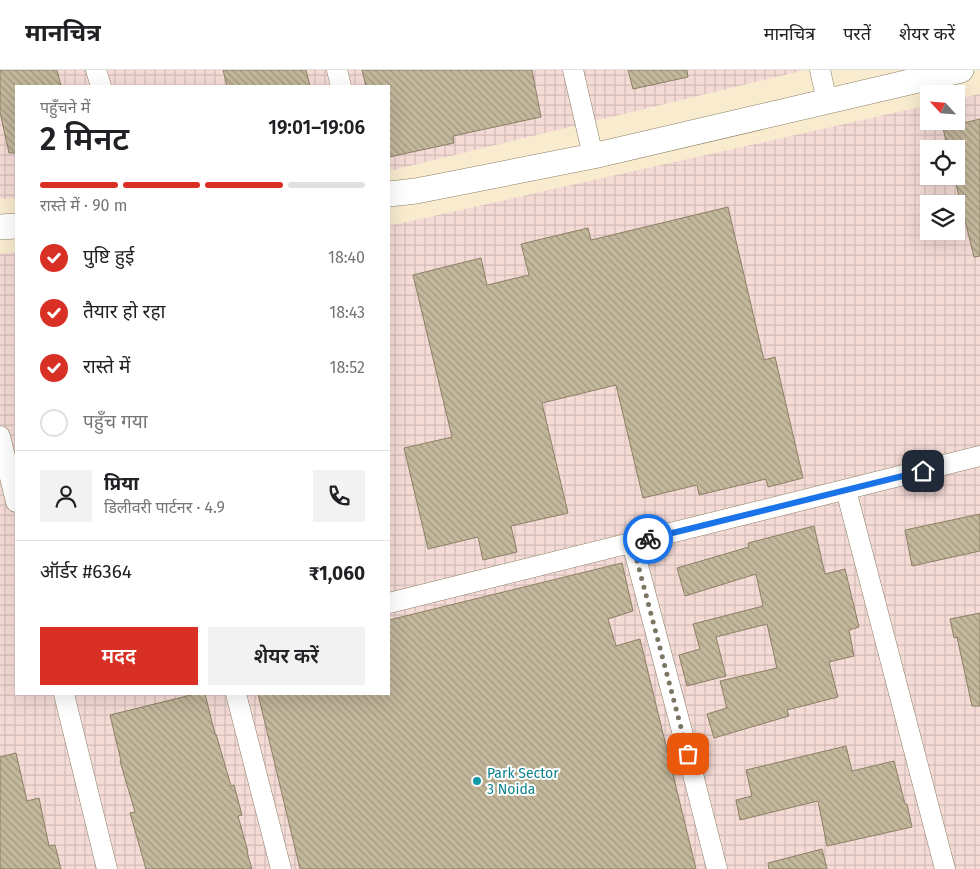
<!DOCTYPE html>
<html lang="hi">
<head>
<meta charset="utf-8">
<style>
	body { margin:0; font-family:"Fira Sans","Noto Sans Devanagari",sans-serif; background:#f2f2f2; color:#202124; height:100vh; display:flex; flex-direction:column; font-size:19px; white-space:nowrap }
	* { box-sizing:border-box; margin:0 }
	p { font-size:16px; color:#757577 }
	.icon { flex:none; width:28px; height:28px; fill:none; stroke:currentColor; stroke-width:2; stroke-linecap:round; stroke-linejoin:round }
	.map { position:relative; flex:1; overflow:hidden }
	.sheet { position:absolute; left:15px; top:15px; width:375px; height:610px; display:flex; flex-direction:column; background:#fff; border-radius:0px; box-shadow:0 5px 20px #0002 }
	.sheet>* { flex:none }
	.needle { width:32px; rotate:296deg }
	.fabs { position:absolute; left:920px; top:15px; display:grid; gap:10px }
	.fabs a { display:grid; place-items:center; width:45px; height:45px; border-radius:0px; background:#fff; box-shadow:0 5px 20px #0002; font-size:25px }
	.pin { position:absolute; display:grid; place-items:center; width:42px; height:42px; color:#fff; margin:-21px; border-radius:10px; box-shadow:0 2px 8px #0006 }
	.courier { position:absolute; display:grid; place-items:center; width:50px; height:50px; margin:-25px; border:4px solid #1a73e8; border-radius:50%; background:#fff; color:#222; box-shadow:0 1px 6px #0007 }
	.overview em { font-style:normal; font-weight:600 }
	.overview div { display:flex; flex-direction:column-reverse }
	.overview { display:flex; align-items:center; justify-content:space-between; height:85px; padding:0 25px }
	h1 { font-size:32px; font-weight:600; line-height:38px }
	.bar { display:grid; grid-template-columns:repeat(4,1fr); gap:8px 5px; align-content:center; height:60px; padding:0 25px }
	.bar i { height:6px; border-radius:4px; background:#e0e0e0 }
	.bar .on { background:#d93025 }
	.bar p { grid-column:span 4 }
	.line { display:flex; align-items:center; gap:12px; padding:0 25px; border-top:1px solid #e0e0e0 }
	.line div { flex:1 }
	.round { display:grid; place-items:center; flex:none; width:52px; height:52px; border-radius:0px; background:#f2f2f2 }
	ol { padding:0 25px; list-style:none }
	li { display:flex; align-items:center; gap:15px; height:55px }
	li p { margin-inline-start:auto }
	li .icon { padding:5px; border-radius:50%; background:#d93025; color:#fff; stroke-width:4 }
	li:last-child { color:#757577 }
	li i { width:28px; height:28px; border:2px solid #e0e0e0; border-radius:50% }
	.cta { display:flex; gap:10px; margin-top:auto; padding:10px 25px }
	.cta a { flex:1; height:58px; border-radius:0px; background:#d93025; color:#fff; font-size:20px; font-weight:600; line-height:58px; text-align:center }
	.cta a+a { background:#f2f2f2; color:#202124 }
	header { display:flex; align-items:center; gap:30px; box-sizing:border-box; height:70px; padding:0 25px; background:#fff; border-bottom:1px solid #e0e0e0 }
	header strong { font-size:24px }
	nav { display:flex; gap:28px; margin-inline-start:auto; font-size:18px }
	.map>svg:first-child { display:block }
</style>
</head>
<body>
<header>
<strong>मानचित्र</strong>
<nav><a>मानचित्र</a><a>परतें</a><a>शेयर करें</a></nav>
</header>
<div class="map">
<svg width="980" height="799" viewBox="0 0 980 799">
	<defs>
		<pattern id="industrial-grid" width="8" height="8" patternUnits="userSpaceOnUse" patternTransform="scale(1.25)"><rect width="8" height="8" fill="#f5dbd6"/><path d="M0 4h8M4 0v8" fill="none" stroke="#d3bdb8"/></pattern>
		<pattern id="building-back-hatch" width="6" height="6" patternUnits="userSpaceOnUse" patternTransform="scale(1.25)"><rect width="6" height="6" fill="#c4b89c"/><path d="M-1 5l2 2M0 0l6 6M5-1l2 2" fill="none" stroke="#a0967f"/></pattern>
	</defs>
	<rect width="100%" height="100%" fill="#f8ebce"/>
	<path fill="url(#industrial-grid)" fill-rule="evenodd" d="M0 0H805L389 101V16H16V128L0 129Z
		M980 24V799H0V184L16 182V624H389V155L398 154 929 35V51H956V29ZM929 79H956V106H929ZM929 134H956V161H929Z"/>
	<path fill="url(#building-back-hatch)" stroke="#8c8066" d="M0 0H57L61 16H16V83H9L0 42Z
		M223 0H306L310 16H227Z
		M362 0H532L541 47 453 66 454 73 389 87V16H366Z
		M628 0H687L688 7 633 19Z
		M980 49V186L974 187 954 106H956V79H948L943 58Z
		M728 137 764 290 775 287 803 408 768 417 766 409 699 425 697 415 643 428 616 315 542 333 568 443 511 456 517 482 483 490 478 467 428 479 404 378 452 367 413 205 481 188 487 215 529 205 521 174 588 158 591 170Z
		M980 444V481L912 496 905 460Z
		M814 456 825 504 845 499 859 557 849 560 854 586 829 592 838 627 787 640 789 646 714 668 707 644 727 638 720 611 777 598 767 554 716 567 726 606 687 616 679 585 700 579 693 554 763 536 756 504 685 526 677 498 749 477 748 473Z
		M622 493 633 541 608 549 616 576 640 569 696 799H300L258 624H389V550Z
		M980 543V636H972L957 567 954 568 950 549Z
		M195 624H205L215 664H216L231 716 234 715 242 745 238 746 248 782H247L252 799H146L130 743 135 742 120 691H121L110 645Z
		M846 676 852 701 894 691 905 734H907L912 757 827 776 818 731 740 750 736 730 752 726 746 700Z
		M16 683 27 731 39 728 49 776 55 775 61 799H0V687Z
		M822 779 827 799H769L768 793Z"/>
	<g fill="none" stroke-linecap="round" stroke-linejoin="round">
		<defs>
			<path id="minor" d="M96 0 101 16
				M337 0 341 16
				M573 0 593 86
				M820 0 827 31
				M0 366 16 432
				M846 420 945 799
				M632 473 683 665 717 799
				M389 533 980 386
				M64 624 107 799
				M236 624 281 799"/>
			<path id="tertiary" d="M389 124 416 121 593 86 961 0
				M0 157 16 156"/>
		</defs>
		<use href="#minor" stroke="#8c8166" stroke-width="21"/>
		<use href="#tertiary" stroke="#8c8166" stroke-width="26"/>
		<use href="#minor" stroke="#fff" stroke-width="20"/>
		<use href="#tertiary" stroke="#fff" stroke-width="25"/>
	</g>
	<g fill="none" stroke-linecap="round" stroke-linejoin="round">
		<path stroke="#7c7563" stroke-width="5" stroke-dasharray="0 9" d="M648 469 632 472 688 684"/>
		<path stroke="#1a73e8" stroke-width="6" d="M648 469 923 401"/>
	</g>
	<circle fill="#0f9aa8" stroke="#fff" stroke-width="2" cx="477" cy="711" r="5"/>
	<g text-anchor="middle" stroke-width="4" stroke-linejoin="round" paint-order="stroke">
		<g font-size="14" fill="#0d838f" stroke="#fff" text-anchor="start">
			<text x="487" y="708">Park Sector<tspan x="487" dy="16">3 Noida</tspan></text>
		</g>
	</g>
</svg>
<div class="fabs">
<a><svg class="needle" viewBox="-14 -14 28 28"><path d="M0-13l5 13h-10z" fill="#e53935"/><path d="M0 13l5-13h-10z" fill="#757577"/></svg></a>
<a><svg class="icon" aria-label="locate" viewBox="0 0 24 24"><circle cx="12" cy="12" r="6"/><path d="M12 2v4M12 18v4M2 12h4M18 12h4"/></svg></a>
<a><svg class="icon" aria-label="layers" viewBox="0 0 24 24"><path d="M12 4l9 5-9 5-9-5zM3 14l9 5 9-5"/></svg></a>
</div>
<div class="pin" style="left:688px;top:684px;background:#ea580c"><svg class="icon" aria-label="bag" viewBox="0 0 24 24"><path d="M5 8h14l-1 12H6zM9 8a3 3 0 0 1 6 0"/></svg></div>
<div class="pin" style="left:923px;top:401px;background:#1f2937"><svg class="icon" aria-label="home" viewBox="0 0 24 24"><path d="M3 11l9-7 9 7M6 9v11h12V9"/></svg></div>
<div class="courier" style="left:648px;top:469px"><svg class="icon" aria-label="bike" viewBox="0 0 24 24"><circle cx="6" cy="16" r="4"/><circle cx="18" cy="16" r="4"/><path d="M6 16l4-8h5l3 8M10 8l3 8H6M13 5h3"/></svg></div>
<section class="sheet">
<div class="overview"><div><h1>2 मिनट</h1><p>पहुँचने में</p></div><em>19:01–19:06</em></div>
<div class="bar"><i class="on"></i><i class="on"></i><i class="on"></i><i></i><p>रास्ते में · 90 m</p></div>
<ol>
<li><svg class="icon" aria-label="check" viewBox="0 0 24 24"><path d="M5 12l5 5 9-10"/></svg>पुष्टि हुई<p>18:40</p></li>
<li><svg class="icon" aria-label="check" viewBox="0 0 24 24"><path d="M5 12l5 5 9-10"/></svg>तैयार हो रहा<p>18:43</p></li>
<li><svg class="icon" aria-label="check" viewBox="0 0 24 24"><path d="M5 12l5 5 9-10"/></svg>रास्ते में<p>18:52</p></li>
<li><i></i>पहुँच गया</li>
</ol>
<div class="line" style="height:90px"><a class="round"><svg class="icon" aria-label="person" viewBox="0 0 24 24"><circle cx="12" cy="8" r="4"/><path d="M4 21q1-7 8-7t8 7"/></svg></a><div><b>प्रिया</b><p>डिलीवरी पार्टनर · 4.9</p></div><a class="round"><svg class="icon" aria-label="phone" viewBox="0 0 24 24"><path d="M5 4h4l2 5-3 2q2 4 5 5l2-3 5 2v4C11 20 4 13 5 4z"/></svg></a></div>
<div class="line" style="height:65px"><div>ऑर्डर #6364</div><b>₹1,060</b></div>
<div class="cta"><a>मदद</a><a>शेयर करें</a></div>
</section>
</div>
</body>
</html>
